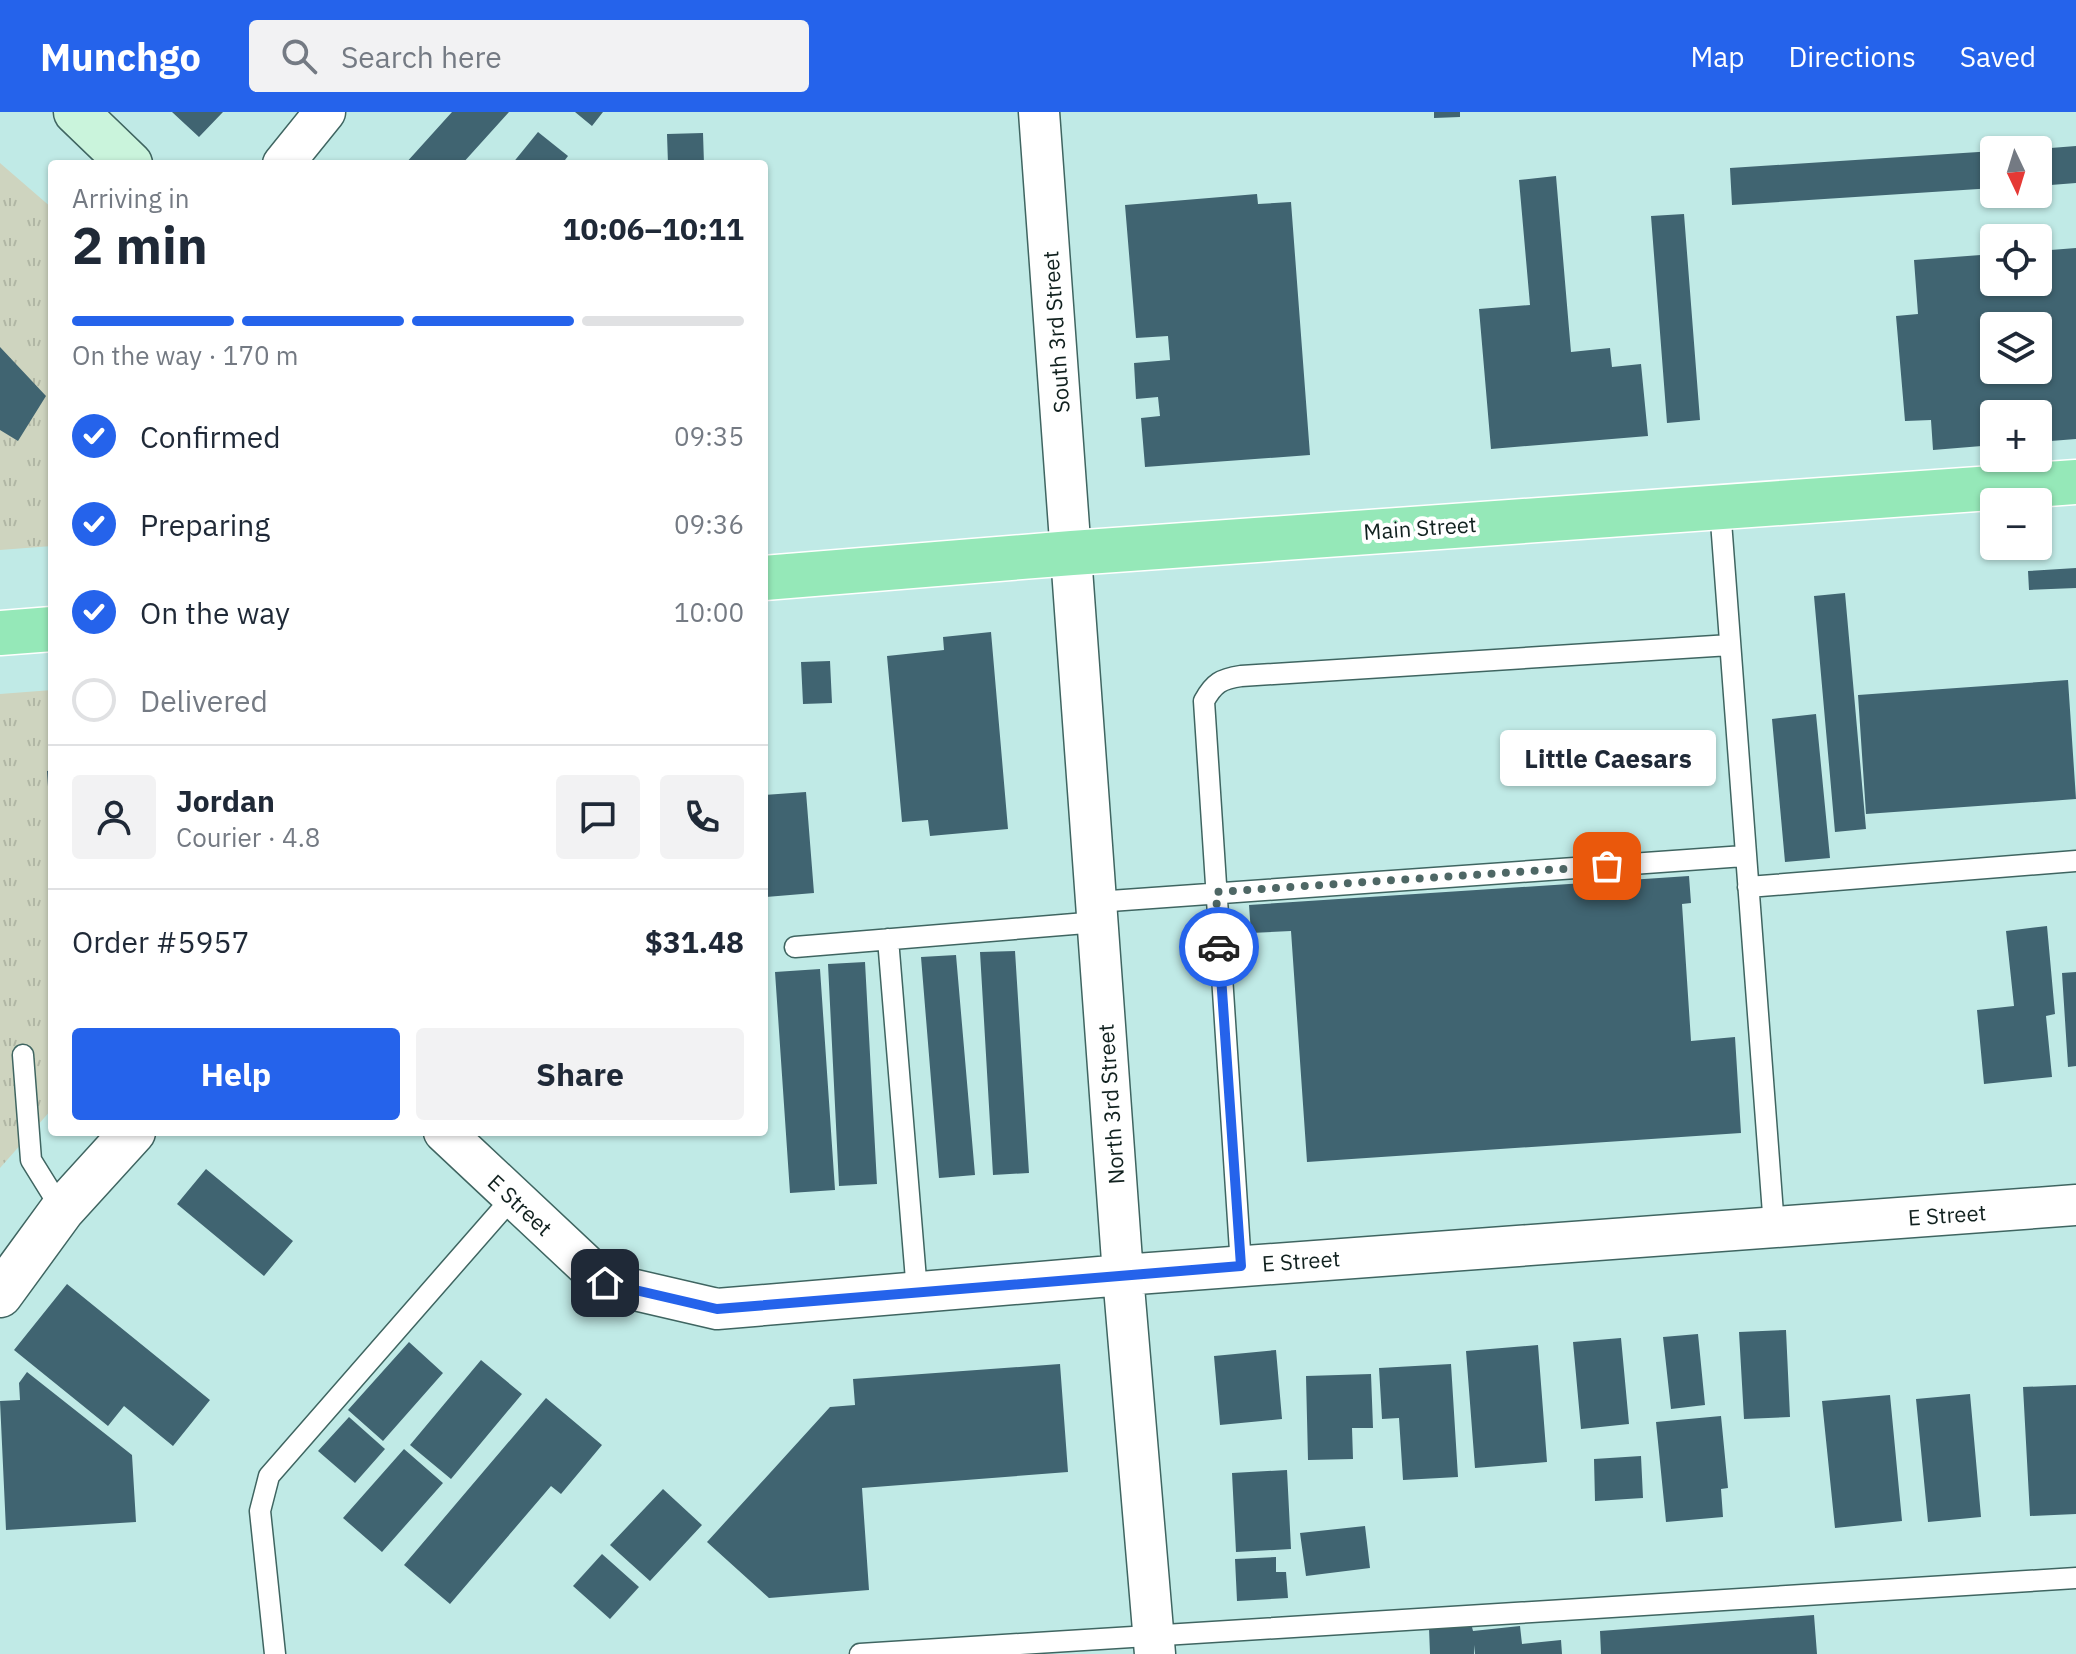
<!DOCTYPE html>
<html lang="en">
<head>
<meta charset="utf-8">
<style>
	body { margin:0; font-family:"IBM Plex Sans",sans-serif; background:#f2f2f3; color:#1f2937; height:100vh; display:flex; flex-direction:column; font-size:30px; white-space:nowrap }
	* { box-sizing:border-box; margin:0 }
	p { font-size:26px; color:#747a83 }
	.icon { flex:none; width:44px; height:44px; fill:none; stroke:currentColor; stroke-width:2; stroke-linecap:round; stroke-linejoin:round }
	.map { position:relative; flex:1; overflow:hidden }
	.sheet { position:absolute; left:48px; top:48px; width:720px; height:976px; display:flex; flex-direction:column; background:#fff; border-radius:8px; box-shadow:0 2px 6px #0004 }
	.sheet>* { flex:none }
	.needle { width:52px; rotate:176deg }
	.controls { position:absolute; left:1980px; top:24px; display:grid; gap:16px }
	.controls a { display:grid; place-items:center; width:72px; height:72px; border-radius:8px; background:#fff; box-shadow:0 2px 6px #0004; font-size:40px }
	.pin { position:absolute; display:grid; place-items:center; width:68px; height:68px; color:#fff; margin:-34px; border-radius:16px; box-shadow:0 4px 12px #0006 }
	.courier { position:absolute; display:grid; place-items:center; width:80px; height:80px; margin:-40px; border:6px solid #2563eb; border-radius:50%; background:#fff; color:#222; box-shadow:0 2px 10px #0007 }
	.bubble { position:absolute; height:56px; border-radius:8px; background:#fff; box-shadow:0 2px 6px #0004; font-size:26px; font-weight:700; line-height:56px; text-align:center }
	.head em { font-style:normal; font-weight:700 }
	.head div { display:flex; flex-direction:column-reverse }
	.head { display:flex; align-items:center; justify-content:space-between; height:136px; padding:0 24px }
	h1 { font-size:52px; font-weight:700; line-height:60px }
	.bar { display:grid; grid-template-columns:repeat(4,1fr); gap:12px 8px; align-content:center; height:96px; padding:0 24px }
	.bar i { height:10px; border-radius:6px; background:#e0e1e3 }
	.bar .active { background:#2563eb }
	.bar p { grid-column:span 4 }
	.line { display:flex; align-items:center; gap:20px; padding:0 24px; border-top:2px solid #e0e1e3 }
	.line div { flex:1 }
	.round { display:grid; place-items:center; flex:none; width:84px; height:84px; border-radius:8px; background:#f2f2f3 }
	ol { padding:0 24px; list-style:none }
	li { display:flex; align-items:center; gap:24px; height:88px }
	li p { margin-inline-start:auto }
	li .icon { padding:8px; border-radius:50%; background:#2563eb; color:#fff; stroke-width:4 }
	li:last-child { color:#747a83 }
	li i { width:44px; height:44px; border:4px solid #e0e1e3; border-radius:50% }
	.primary-button { display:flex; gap:16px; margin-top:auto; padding:16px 24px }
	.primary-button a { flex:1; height:92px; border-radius:8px; background:#2563eb; color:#fff; font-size:32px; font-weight:700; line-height:92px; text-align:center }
	.primary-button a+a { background:#f2f2f3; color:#1f2937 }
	header { display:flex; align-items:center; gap:48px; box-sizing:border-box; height:112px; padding:0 40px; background:#2563eb; color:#fff }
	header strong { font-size:38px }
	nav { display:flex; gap:44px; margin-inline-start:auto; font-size:28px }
	.search { width:560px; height:72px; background:#f2f2f3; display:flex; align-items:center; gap:20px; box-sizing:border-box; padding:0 28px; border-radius:8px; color:#747a83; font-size:30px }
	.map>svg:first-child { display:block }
</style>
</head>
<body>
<header>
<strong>Munchgo</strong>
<div class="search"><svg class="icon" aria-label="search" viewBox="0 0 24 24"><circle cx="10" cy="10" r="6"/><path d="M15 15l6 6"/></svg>Search here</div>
<nav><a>Map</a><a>Directions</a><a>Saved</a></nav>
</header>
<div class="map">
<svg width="2076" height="1542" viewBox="0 0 2076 1542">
	<defs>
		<pattern id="park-tufts" width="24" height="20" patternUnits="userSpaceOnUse" patternTransform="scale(2)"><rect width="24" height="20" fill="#ced4bf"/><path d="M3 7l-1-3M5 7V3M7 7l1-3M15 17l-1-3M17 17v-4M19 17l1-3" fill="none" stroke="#b0b6a4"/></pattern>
	</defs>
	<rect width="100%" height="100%" fill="#c0eae6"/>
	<path fill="url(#park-tufts)" d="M0 51 52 96V434L0 438Z
		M52 578V997L0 1056V582Z"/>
	<path fill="#406471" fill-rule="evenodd" d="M172 0H223L199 25Z
		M452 0H509L462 52H405Z
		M575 0H603L592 14Z
		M1434 0H1460V5L1434 6Z
		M538 20 568 44 562 52H512Z
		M703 21 704 52H668L667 22Z
		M2076 34V71L2038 74V37Z
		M1994 39V76L1732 93 1730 56Z
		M1556 64 1571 240 1610 236 1612 255 1641 252 1648 324 1491 337 1479 197 1530 193 1519 68Z
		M1257 82 1258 92 1291 90 1310 343 1145 355 1141 306 1160 304 1158 285 1136 287 1134 251 1170 248 1168 224 1136 226 1125 93Z
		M1684 102 1700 308 1667 311 1651 104Z
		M2076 136V327L2038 330V302H1994V333L1933 338 1931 308 1905 309 1896 204 1918 202 1914 148 1994 142V170H2038V139ZM1994 214H2038V258H1994Z
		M0 235 46 284 18 329 0 318Z
		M2076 456V476L2029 478 2028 459Z
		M1845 481 1866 717 1835 720 1814 484Z
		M991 520 1008 717 930 724 928 708 902 710 887 544 944 538 943 525Z
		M830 549 832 591 803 592 801 550Z
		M2068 568 2076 687 1866 702 1858 583Z
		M1816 602 1830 746 1785 750 1772 607Z
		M52 658V706H50L47 659Z
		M806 680 814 781 766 785 764 683Z
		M1689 764 1691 791 1682 792 1691 929 1735 925 1741 1021 1307 1050 1291 819 1251 821 1249 793Z
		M2047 814 2055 902 2046 904 2052 965 1984 972 1977 898 2014 894 2006 819Z
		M1015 839 1029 1061 993 1063 980 840Z
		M956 843 975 1063 939 1066 921 845Z
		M865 850 877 1072 839 1074 828 852Z
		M820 857 835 1078 790 1081 775 860Z
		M2076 860V954L2068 955 2062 861Z
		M206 1057 293 1129 264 1164 177 1092Z
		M67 1172 210 1288 173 1334 124 1294 108 1314 14 1238Z
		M1786 1218 1790 1305 1744 1307 1739 1220Z
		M1698 1222 1705 1293 1671 1297 1663 1225Z
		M1621 1226 1629 1312 1581 1317 1573 1230Z
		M409 1230 443 1261 383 1329 348 1298Z
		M1538 1233 1547 1350 1475 1356 1466 1239Z
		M1276 1238 1282 1307 1220 1313 1214 1244Z
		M481 1248 522 1282 451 1367 410 1333Z
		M1060 1252 1068 1360 862 1376 869 1478 769 1486 707 1430 830 1295 855 1293 853 1267Z
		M1451 1252 1458 1365 1403 1368 1399 1306 1382 1307 1379 1256Z
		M27 1260 132 1343 136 1410 6 1418 0 1289 20 1288 19 1271Z
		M1371 1262 1373 1316H1352L1353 1347 1308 1348 1306 1264Z
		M2076 1273V1402L2030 1404 2023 1275Z
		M1970 1282 1981 1405 1928 1410 1916 1287Z
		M1890 1283 1902 1409 1835 1416 1822 1289Z
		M546 1286 602 1333 561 1382 551 1374 450 1492 404 1453Z
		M1721 1304 1728 1376 1721 1377 1723 1405 1666 1410 1656 1310Z
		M349 1305 385 1337 355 1371 318 1339Z
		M404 1337 443 1371 382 1440 343 1406Z
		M1641 1344 1643 1386 1595 1389 1594 1347Z
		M1287 1358 1291 1437 1236 1440 1232 1361Z
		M663 1377 702 1413 650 1469 610 1433Z
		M1365 1414 1370 1456 1306 1464 1300 1421Z
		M602 1442 639 1475 610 1507 573 1474Z
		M1276 1445V1460H1286L1288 1486 1237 1489 1235 1447Z
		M1814 1503 1817 1542H1601L1600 1519Z
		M1520 1514 1522 1532 1561 1528 1562 1542H1475L1474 1533V1542H1430L1429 1516 1472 1515 1473 1519Z"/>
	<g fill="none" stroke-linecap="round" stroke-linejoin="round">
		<defs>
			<path id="service" d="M1720 396 1774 1115
				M1748 775 2076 749
				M1096 790 1744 744
				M888 827 917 1180
				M795 835 1098 810
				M23 943 31 1048 62 1098
				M1241 1154 1204 589C1214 571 1221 567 1241 564L1730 533
				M275 1542 260 1399 269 1364 512 1086
				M860 1542 2076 1466"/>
			<path id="minor" d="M1039 0 1123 1163 1155 1542
				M283 52 325 0
				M444 1020 605 1171 717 1197 1123 1163 2076 1093"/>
			<path id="tertiary" d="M0 1183 62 1098 133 1020"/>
			<path id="secondary" d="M76 0 130 52"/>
			<path id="primary" d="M764 466 1072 441 2076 370
				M0 521 52 517"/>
		</defs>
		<use href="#service" stroke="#3f6561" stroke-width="23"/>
		<use href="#minor" stroke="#3f6561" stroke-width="43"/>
		<use href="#tertiary" stroke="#3f6561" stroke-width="47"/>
		<use href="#secondary" stroke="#3f6561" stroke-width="47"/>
		<use href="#primary" stroke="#fff" stroke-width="47"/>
		<use href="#service" stroke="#fff" stroke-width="20"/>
		<use href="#minor" stroke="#fff" stroke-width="40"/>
		<use href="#tertiary" stroke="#fff" stroke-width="44"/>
		<use href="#secondary" stroke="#caf4dc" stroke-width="44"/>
		<use href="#primary" stroke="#95e8b8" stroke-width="44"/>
	</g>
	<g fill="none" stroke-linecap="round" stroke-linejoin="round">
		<path stroke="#4e6765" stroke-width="8" stroke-dasharray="0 14.4" d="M1219 835 1216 780 1607 754"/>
		<path stroke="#2563eb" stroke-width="10" d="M605 1171 717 1197 1241 1154 1219 835"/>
	</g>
	<g text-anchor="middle" stroke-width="8" stroke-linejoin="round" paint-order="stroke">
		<g font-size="22" fill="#11211f" stroke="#fff">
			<text transform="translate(1056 220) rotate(-94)" y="8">South 3rd Street</text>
			<text transform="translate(1420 416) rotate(-4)" y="8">Main Street</text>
			<text transform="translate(1111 992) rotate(-94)" y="8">North 3rd Street</text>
			<text transform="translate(520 1093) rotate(43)" y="8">E Street</text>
			<text transform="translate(1947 1103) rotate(-4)" y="8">E Street</text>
			<text transform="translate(1301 1149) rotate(-4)" y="8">E Street</text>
		</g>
	</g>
</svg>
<div class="controls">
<a><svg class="needle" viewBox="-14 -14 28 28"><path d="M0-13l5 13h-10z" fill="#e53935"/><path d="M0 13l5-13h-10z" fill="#747a83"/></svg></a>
<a><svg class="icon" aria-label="locate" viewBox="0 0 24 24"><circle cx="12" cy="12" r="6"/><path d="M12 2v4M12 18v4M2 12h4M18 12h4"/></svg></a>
<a><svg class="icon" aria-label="layers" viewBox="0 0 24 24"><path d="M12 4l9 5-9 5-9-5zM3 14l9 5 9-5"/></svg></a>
<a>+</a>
<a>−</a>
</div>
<div class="pin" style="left:1607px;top:754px;background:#ea580c"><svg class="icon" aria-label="bag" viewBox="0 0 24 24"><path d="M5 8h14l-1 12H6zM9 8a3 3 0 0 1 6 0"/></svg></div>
<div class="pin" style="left:605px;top:1171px;background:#1f2937"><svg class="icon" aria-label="home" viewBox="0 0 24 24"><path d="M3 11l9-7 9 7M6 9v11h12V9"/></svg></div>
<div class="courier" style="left:1219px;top:835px"><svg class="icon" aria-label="car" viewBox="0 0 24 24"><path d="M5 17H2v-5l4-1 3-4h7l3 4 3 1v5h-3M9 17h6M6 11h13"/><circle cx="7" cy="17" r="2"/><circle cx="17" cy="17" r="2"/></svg></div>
<div class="bubble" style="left:1500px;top:618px;width:216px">Little Caesars</div>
<section class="sheet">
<div class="head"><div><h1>2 min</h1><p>Arriving in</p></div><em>10:06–10:11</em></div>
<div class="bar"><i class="active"></i><i class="active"></i><i class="active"></i><i></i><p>On the way · 170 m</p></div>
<ol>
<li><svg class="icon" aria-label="check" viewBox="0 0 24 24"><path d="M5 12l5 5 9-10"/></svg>Confirmed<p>09:35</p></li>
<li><svg class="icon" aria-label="check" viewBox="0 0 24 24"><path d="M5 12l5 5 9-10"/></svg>Preparing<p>09:36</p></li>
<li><svg class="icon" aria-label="check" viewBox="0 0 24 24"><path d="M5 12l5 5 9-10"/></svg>On the way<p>10:00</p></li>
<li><i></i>Delivered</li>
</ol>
<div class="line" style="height:144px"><a class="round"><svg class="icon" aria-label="person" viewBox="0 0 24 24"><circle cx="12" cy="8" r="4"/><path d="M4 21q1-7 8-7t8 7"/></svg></a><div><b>Jordan</b><p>Courier · 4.8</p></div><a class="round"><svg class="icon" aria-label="chat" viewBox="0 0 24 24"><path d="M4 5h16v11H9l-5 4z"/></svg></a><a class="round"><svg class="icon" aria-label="phone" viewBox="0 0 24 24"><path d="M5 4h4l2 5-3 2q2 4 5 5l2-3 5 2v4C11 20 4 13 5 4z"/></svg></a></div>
<div class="line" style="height:104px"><div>Order #5957</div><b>$31.48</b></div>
<div class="primary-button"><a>Help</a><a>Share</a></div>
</section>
</div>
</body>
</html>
